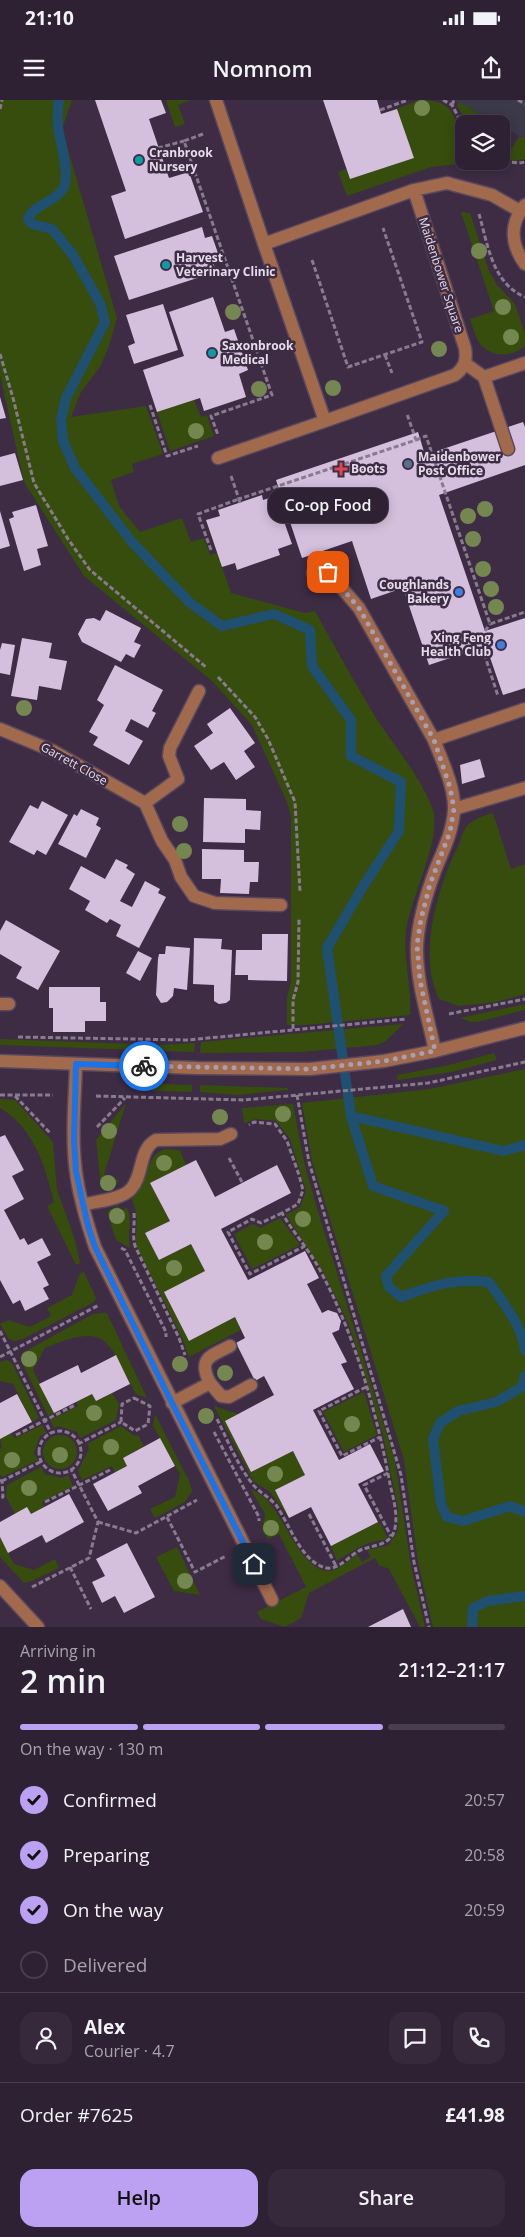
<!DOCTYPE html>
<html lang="en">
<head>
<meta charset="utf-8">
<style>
	body { margin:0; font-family:"Open Sans",sans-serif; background:#36293b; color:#f1f3f6; height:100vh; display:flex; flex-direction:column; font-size:19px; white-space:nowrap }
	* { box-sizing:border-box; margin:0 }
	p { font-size:16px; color:#a7a3ac }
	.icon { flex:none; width:28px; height:28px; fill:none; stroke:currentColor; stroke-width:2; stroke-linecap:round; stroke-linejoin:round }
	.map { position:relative; height:1527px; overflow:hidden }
	.sheet { display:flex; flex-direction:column; background:#2e2133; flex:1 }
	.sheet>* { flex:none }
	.buttons { position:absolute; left:455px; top:15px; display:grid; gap:10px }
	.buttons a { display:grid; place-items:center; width:55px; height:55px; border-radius:10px; background:#2e2133; box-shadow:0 2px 12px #0003,0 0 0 1px #493e4e; font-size:25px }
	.pin { position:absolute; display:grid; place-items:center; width:42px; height:42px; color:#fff; margin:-21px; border-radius:10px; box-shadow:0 2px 8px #0006 }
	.courier { position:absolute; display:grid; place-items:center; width:50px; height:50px; margin:-25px; border:4px solid #1a73e8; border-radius:50%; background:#fff; color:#222; box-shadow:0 1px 6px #0007 }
	.bubble { position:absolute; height:35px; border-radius:15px; background:#2e2133; box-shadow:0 2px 12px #0003,0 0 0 1px #493e4e; font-size:16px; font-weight:600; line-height:35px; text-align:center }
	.overview em { font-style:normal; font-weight:600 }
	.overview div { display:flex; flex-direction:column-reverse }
	.overview { display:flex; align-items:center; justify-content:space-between; height:85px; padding:0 20px }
	h1 { font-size:32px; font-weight:600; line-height:38px }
	.bar { display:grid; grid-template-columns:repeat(4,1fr); gap:8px 5px; align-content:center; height:60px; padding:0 20px }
	.bar i { height:6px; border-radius:4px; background:#493e4e }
	.bar .current { background:#bca0f2 }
	.bar p { grid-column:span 4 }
	.line { display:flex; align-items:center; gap:12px; padding:0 20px; border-top:1px solid #493e4e }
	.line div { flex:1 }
	.round { display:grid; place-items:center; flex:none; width:52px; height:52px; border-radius:15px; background:#36293b }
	ol { padding:0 20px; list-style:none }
	li { display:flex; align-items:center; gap:15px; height:55px }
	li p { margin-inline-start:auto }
	li .icon { padding:5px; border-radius:50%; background:#bca0f2; color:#111; stroke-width:4 }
	li:last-child { color:#a7a3ac }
	li i { width:28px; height:28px; border:2px solid #493e4e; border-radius:50% }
	.primary-button { display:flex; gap:10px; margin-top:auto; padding:10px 20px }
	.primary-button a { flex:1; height:58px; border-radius:15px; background:#bca0f2; color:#111; font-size:20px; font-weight:600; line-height:58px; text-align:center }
	.primary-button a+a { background:#36293b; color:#f1f3f6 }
	.status { display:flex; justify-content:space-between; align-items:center; height:35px; padding:0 25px; background:#2e2133; direction:ltr }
	.status svg { height:14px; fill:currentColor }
	header { display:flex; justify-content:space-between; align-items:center; height:65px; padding:0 20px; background:#2e2133; font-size:22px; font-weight:600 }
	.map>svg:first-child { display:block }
</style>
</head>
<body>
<div class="status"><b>21:10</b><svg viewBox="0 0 49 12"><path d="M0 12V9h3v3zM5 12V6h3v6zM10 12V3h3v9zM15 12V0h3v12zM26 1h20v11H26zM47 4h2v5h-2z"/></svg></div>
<header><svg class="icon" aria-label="menu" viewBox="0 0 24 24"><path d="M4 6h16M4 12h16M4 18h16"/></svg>Nomnom<svg class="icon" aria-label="share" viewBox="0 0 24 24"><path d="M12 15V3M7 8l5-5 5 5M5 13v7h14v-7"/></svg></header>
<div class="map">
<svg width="525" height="1527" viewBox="0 0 525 1527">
	<rect width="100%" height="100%" fill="#3d2c44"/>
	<path fill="#3b394a" d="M454 0H525V39L501 26V24H497Z"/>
	<path fill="#364d0e" d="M0 0H72L62 29 117 218 109 246 100 267 81 292 71 317 146 306 163 354 132 364 134 372 111 380 119 406 140 432 182 418 191 442 204 438 210 455 217 453 231 493 305 513 315 511C334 545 353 580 373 613 391 642 422 678 433 710 442 738 410 799 406 831 403 860 412 887 410 915L305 925H287V898L291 881V717L287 702 252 625 212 581 84 476 24 382 0 275Z
		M166 0H191L178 5 185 24 175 27Z
		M419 0C429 0 442 1 449 9 457 18 464 48 464 60L458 64 431 67 347 96 338 72 346 69 350 79 413 58 397 9Z
		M459 2 497 24H467L457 5Z
		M519 36 525 39V59L515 61 501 57V53L508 56Z
		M461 112 470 113 489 171 497 185 515 204 525 234V246C512 257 493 258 481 245 475 238 473 227 470 219L494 211Z
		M194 300 201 317 207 315 214 336 170 351 157 312Z
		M493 713 511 769 525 764V894L496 902 459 906 439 899C417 855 438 786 459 744 461 738 464 728 469 724 476 718 485 715 493 713Z
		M525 904V910L478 922H471L460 918Z
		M403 924 386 941 377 945 302 952 200 953 201 942Z
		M0 939 159 945 195 943 194 952 0 945Z
		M494 953 497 960 452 972 398 980 397 975 449 965Z
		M525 969V1527H433L418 1462 404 1360 312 1061 302 1003 429 989Z
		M139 983 192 985V992L138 990Z
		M200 985 288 988V990L237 995 200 992Z
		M0 999 15 1000 53 1042 57 1089 75 1140 80 1163 76 1165 47 1106 54 1102C45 1066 34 1028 0 1008Z
		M126 1003 104 1075 119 1080 115 1087 105 1091 101 1088 96 1040Z
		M293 1004 304 1062 316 1105 395 1361 411 1466 425 1527H420L389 1469 379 1465 375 1458 309 1493 301 1518 285 1527 261 1519 257 1512 306 1487 279 1434 268 1439 262 1430 265 1414 250 1388C255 1392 262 1394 266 1399 284 1416 300 1468 327 1471 337 1472 349 1460 357 1454L362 1462 371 1457 367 1450 389 1445 398 1430V1408L383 1336 368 1285 348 1222 324 1173 286 1115 300 1107 306 1091 290 1039 276 1021 256 1019 244 1023 242 1008Z
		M165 1049 180 1050 186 1065 150 1083 170 1121 146 1134 159 1160 191 1144 205 1171 165 1192 189 1241 235 1217 241 1230 189 1257 182 1238 136 1145C135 1125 140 1121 132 1099 147 1084 145 1055 165 1049Z
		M118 1105 121 1111 127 1107C133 1124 127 1131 130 1148L116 1140 107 1112Z
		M280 1118 300 1145 252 1169 234 1134 253 1124 261 1128Z
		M84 1172 96 1198 94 1202 23 1239 14 1241 9 1239 0 1224 8 1220 30 1227 51 1216 47 1208 72 1195 80 1173Z
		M102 1213H107L147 1298 136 1294C107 1243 111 1220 45 1248L33 1270 54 1313 48 1316 23 1265 22 1253 93 1214Z
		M7 1260 12 1263 39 1318 32 1322 13 1284 0 1281V1262Z
		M364 1292 377 1335 344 1352 323 1312Z
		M112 1293 119 1304 116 1320 80 1338 77 1332 58 1326 54 1328 50 1320 78 1306 76 1302 92 1294 96 1301Z
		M214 1306 238 1314 225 1321 251 1372 293 1351 305 1375 275 1390 289 1418 270 1392 253 1381Z
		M155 1314 189 1381 192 1391 185 1402 155 1418 150 1409 175 1397 180 1374 153 1326Z
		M42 1325 46 1333 40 1336 34 1353 38 1360 3 1377 0 1375V1349L2 1347 0 1339 11 1332 15 1338Z
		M121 1326 134 1336 138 1335 144 1346 123 1358 127 1366 115 1372 112 1366 82 1380 78 1371 89 1349 87 1344Z
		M43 1352a17 17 0 1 1 34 0a17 17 0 1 1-34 0Z
		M41 1367 45 1374 62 1378 68 1375 73 1386 42 1402 44 1407 31 1414H15L6 1397 7 1385Z
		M378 1422 381 1424 387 1437 385 1440C365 1441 353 1451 337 1461L331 1446Z
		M0 1437 14 1464 34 1470 55 1459 59 1468 32 1481 24 1483 0 1457Z
		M177 1447 200 1495 174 1491 156 1457Z"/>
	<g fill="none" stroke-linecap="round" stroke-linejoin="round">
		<path stroke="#1f5071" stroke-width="10" d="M59 0C58 9 57 19 58 27 60 43 71 75 63 89 55 102 33 105 28 119L32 124 52 129 73 155 100 203 105 222 66 298 61 319 63 341 75 368 132 442 189 502 222 526 274 514 310 530 312 566 351 620V656L401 682 399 731 364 785 327 848 351 1016 373 1086 444 1111 386 1176 389 1187 401 1197C436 1185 452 1178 489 1182 503 1203 522 1225 525 1250
			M351 1016 503 1051 525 1045
			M525 1276 522 1287 496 1302 458 1311 440 1323 433 1339 441 1404 447 1417 463 1421 510 1406 525 1412
			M472 1527 473 1508 488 1501 525 1496"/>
	</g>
	<path fill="#d4bfdd" d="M95 0H161L166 13 149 19 169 78 189 72 203 112 125 139 111 96 126 91Z
		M323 0H377L381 14 397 9 414 58 350 79Z
		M202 127 205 138 212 136 219 156 212 158 216 172 129 200 114 156Z
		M213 197 225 232 234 229 248 270 239 274 246 297 204 311 200 298 157 312 143 270 184 256 169 212Z
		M163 204 178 250 134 264 128 246 135 243 126 215Z
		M0 297 6 318 0 319Z
		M523 322 525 327V365L439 395 485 531 525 518V588L503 595 486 546 429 565 403 488 371 499 352 441 302 458 276 380 418 332 425 355Z
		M15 353 23 380 0 386V357Z
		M262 395 263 400 275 396 292 444 278 449 280 455 237 470 235 463 222 467 206 420 220 416 218 410Z
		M36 405 48 446 37 449 41 465 24 471 9 419 14 417 12 412Z
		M0 411 10 446 0 449Z
		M106 510 141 528 134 542 141 545 134 558 126 554 121 562 82 542 78 534 86 519 94 518 100 521Z
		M22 538 52 543 49 558 67 561 61 590 39 586 37 600 11 596Z
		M2 543 15 545 10 575 0 573V550Z
		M115 565 163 590 152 611 156 613 148 628 131 619 125 631 143 641 129 665 93 645 98 637 89 632 104 605 97 600Z
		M230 608 255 643 244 651 255 667 236 680 224 662 211 670 194 646 213 633 207 624Z
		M480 659 485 677 462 684 460 665Z
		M204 698 246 699V710L261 711 260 730 245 729V743L203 742Z
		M42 701 68 715 46 755 37 750 34 755 9 742 30 705 38 709Z
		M81 709 99 718 96 725 101 728 86 758 58 744 74 714 77 716Z
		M202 749 244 750V762H259L258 782H250L249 794 220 793 221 779H202Z
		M116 759 128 765 126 768 135 774 120 801 132 807 145 781 160 789 158 793 166 797 139 848 116 836 121 825 110 819 107 823 85 810 90 801 69 789 81 766 105 779Z
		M6 820 60 851 38 890 16 878 22 867 0 854V831Z
		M262 834H288L287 881 248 880V875H235L236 850H262Z
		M194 838 222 839 221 849 232 850 230 900 226 903 219 904 214 901V885L193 884Z
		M166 846 190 848 187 890 174 888 173 896 167 902 161 903 156 895 158 859 159 854H165Z
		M138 851 152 858 140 881 126 873Z
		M49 887H100V902H106V921H85V932H53V908H49Z
		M5 1035 24 1070 12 1076 24 1099 4 1110 20 1140 24 1138 28 1145 42 1138 51 1155 37 1162 49 1185 43 1188 49 1199 25 1211 20 1200 13 1204 0 1180V1037Z
		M196 1060 215 1097 277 1065 291 1093 221 1129 248 1180 305 1151 319 1178 307 1184 322 1213 328 1210 337 1213 341 1221 339 1230 332 1233 347 1262 341 1264 354 1289 313 1310 339 1360 370 1344 384 1371 358 1384 378 1422 331 1446 311 1407 289 1418 275 1390 305 1375 293 1351 251 1372 225 1321 274 1295 264 1276 255 1281 236 1243 245 1238 235 1217 189 1241 164 1192 205 1171 191 1144 159 1160 145 1133 170 1121 150 1083Z
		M116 1255 130 1284 96 1301 92 1294 54 1313 39 1284 78 1265 81 1273Z
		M17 1294 32 1322 0 1339V1303Z
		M160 1338 175 1366 138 1386 142 1393 108 1411 93 1384 127 1366 123 1358Z
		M69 1394 84 1422 46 1443 42 1435 8 1453 0 1437V1422L27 1407 31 1414Z
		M127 1443 155 1497 124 1513 115 1496 102 1503 92 1482 105 1476 96 1459Z
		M403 1509 411 1527H368Z"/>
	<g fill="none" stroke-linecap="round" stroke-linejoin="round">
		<defs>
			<path id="minor" d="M216 0 264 144
				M414 90 465 248C467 260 465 267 455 275L325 321 264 144 414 90 447 83 492 95 520 111
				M525 105C509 124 511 145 525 164
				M466 264 484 277 508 349
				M484 277 525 263
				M218 358 325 321
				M313 473 323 471 328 472 359 508 434 640 525 609
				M0 629 53 651 145 703 178 679 169 656 170 648 199 591
				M434 640C442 661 455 687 454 710 453 730 444 749 436 768 427 792 418 820 417 846 416 881 428 917 435 951
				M145 703 162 741 175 760 181 777 194 796 215 803 281 805
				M454 709 525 688
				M0 904H9
				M0 961 197 968 310 969 384 961 435 951 525 928
				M76 964C75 999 71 1037 76 1072 79 1098 87 1123 95 1147L272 1500
				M83 1105C96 1101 121 1100 131 1089 144 1075 138 1050 156 1040L220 1039 231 1034
				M210 1283 221 1296 229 1297 251 1285
				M172 1303 210 1283C197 1258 211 1256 230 1246
				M0 1486 38 1527"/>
		</defs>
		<use href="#minor" stroke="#58485f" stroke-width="15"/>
		<path stroke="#897b8f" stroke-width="3" stroke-dasharray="5 2.5" stroke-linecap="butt" d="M443 0 452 5 464 28
			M518 0 525 4
			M452 5 454 0
			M0 9 2 0
			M380 10 408 0
			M203 34 184 41 272 295 211 316 218 335
			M158 48 184 41
			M497 61 519 63 525 62
			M481 70 486 61
			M479 114C488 145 492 183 525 197
			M312 160 348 267 422 242 383 128
			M241 249 255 245
			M0 254 13 298 34 383 68 439 90 470 207 568
			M385 255 392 273
			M150 305 167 356 198 346
			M416 340 426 336 490 524 525 512
			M231 376 239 399 416 340 407 314
			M211 450 198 414 239 399 240 403
			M485 531 490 524
			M482 547 498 596
			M218 577 255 617 268 639 295 702 300 792
			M449 914 525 899
			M293 929V900L298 882 299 818
			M18 937 188 940 406 919
			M0 995H53
			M297 995 309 1062 401 1375 414 1462 429 1527
			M15 996 50 1033
			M96 996 244 1000 428 983 525 962
			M97 1027 125 998
			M229 1058 242 1082
			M134 1113C135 1125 132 1134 135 1146L179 1238 185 1255
			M282 1113 261 1123 252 1119 228 1132 250 1174 305 1146
			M121 1148 125 1150 166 1232V1237
			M0 1231 51 1333
			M0 1257 99 1205
			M366 1287 319 1311 342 1356 380 1337
			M134 1298 150 1306 148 1324 135 1331 121 1322 122 1304Z
			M217 1319C227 1339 237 1364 251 1382 257 1391 268 1396 276 1405 289 1423 302 1464 327 1468 340 1470 351 1453 363 1449 375 1445 392 1445 395 1428 398 1414 393 1397 390 1384 377 1314 356 1239 323 1176 312 1153 294 1134 282 1113L298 1104 303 1090 299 1075 287 1041 275 1024 254 1022 249 1025
			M39 1352a21 21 0 1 1 42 0a21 21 0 1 1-42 0Z
			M214 1332 259 1417V1421
			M16 1335 75 1305
			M78 1344 121 1322
			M388 1373 364 1385 391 1436
			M0 1380 2 1381 3 1397 0 1398
			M2 1381 42 1361
			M45 1402 110 1370
			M309 1414 336 1466
			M167 1417 195 1472 226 1456
			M98 1422 136 1433 197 1400
			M70 1467 91 1509
			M32 1487 89 1458 98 1422 71 1369"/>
		<use href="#minor" stroke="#a26a4c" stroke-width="12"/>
	</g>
	<g fill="#758751">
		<circle cx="422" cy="8" r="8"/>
		<circle cx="479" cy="151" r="8"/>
		<circle cx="503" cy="207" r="8"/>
		<circle cx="233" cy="212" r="8"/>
		<circle cx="511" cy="237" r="8"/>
		<circle cx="439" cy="249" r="8"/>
		<circle cx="333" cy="288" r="8"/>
		<circle cx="259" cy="289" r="8"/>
		<circle cx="196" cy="331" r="8"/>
		<circle cx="485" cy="409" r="8"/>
		<circle cx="468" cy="416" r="8"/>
		<circle cx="473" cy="439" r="8"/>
		<circle cx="483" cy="469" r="8"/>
		<circle cx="491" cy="489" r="8"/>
		<circle cx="496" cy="507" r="8"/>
		<circle cx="24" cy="608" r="8"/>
		<circle cx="180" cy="724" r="8"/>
		<circle cx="184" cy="751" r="8"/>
		<circle cx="283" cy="1014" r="8"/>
		<circle cx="220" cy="1017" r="8"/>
		<circle cx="109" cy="1031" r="8"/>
		<circle cx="164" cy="1063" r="8"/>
		<circle cx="108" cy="1083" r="8"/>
		<circle cx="117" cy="1116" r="8"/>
		<circle cx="303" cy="1119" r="8"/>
		<circle cx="265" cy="1142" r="8"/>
		<circle cx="174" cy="1168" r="8"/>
		<circle cx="29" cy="1259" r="8"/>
		<circle cx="180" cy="1264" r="8"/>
		<circle cx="225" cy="1273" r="8"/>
		<circle cx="94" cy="1313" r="8"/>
		<circle cx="206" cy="1316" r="8"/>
		<circle cx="352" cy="1324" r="8"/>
		<circle cx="111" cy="1347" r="8"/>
		<circle cx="60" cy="1355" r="8"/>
		<circle cx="12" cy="1360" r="8"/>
		<circle cx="275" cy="1374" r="8"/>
		<circle cx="29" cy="1388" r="8"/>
		<circle cx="271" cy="1428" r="8"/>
		<circle cx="185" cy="1481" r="8"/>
	</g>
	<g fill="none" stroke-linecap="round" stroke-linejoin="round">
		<path stroke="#ab9eb1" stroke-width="5" stroke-dasharray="0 9" d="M144 966 310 969 384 961 435 951 420 880 417 845 421 819 430 784 450 732 454 709 450 687 434 640 359 508 328 472"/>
		<path stroke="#1a73e8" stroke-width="6" d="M144 966 76 964 74 1040 76 1072 88 1126 95 1147 169 1297 254 1464"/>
	</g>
	<g fill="#0f9aa8" stroke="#3d2c44" stroke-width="2">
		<circle cx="139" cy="60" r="5"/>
		<circle cx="166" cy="165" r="5"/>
		<circle cx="212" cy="253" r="5"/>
	</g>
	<circle fill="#5c6f8a" stroke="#3d2c44" stroke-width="2" cx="408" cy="364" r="5"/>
	<path fill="#e0444e" stroke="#3d2c44" stroke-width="2" d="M338.5 361.5h5v5h5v5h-5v5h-5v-5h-5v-5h5z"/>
	<g fill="#3f7fe0" stroke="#3d2c44" stroke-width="2">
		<circle cx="459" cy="492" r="5"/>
		<circle cx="501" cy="545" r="5"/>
	</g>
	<g text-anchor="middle" stroke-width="5" stroke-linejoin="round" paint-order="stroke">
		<g font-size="12" font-weight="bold" fill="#e6dceb" stroke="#3d2c44" text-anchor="start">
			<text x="149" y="57">Cranbrook<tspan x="149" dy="14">Nursery</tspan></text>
			<text x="176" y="162">Harvest<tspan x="176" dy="14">Veterinary Clinic</tspan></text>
			<text x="222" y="250">Saxonbrook<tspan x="222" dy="14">Medical</tspan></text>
			<text x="418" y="361">Maidenbower<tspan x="418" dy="14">Post Office</tspan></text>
			<text x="351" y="373">Boots</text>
			<text x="449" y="489" text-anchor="end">Coughlands<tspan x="449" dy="14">Bakery</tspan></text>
			<text x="491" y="542" text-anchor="end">Xing Feng<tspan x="491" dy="14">Health Club</tspan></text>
		</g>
		<g font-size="12" fill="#e6dceb" stroke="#3d2c44">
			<text transform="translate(441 175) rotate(72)" y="4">Maidenbower Square</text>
			<text transform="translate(74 664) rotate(29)" y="4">Garrett Close</text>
		</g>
	</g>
</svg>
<div class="buttons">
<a><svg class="icon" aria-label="layers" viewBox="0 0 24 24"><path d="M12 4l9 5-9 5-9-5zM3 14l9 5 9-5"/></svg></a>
</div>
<div class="pin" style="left:328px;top:472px;background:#ea580c"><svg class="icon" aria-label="bag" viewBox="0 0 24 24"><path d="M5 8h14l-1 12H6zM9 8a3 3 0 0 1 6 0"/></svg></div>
<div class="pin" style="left:254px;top:1464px;background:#1f2937"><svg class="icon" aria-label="home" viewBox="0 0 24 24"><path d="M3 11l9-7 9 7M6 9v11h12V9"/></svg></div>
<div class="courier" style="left:144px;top:966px"><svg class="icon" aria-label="bike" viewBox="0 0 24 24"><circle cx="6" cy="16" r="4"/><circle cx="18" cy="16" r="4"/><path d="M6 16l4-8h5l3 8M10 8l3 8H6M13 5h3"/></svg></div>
<div class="bubble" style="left:268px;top:388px;width:120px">Co-op Food</div>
</div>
<section class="sheet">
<div class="overview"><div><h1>2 min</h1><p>Arriving in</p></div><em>21:12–21:17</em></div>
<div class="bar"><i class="current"></i><i class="current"></i><i class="current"></i><i></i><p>On the way · 130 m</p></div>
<ol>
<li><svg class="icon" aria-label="check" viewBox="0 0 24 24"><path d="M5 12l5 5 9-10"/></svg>Confirmed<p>20:57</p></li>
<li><svg class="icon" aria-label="check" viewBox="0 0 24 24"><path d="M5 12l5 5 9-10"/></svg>Preparing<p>20:58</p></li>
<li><svg class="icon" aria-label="check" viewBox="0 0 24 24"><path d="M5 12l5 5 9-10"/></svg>On the way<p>20:59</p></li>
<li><i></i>Delivered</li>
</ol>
<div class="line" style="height:90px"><a class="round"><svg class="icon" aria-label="person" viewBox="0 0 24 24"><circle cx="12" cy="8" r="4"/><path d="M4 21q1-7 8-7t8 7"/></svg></a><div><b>Alex</b><p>Courier · 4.7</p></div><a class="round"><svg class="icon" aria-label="chat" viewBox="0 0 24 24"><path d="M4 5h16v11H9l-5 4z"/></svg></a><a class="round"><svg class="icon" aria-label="phone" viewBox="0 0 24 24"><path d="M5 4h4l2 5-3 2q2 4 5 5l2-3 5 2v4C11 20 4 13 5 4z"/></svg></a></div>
<div class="line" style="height:65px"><div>Order #7625</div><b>£41.98</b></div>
<div class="primary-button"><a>Help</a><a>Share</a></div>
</section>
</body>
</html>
